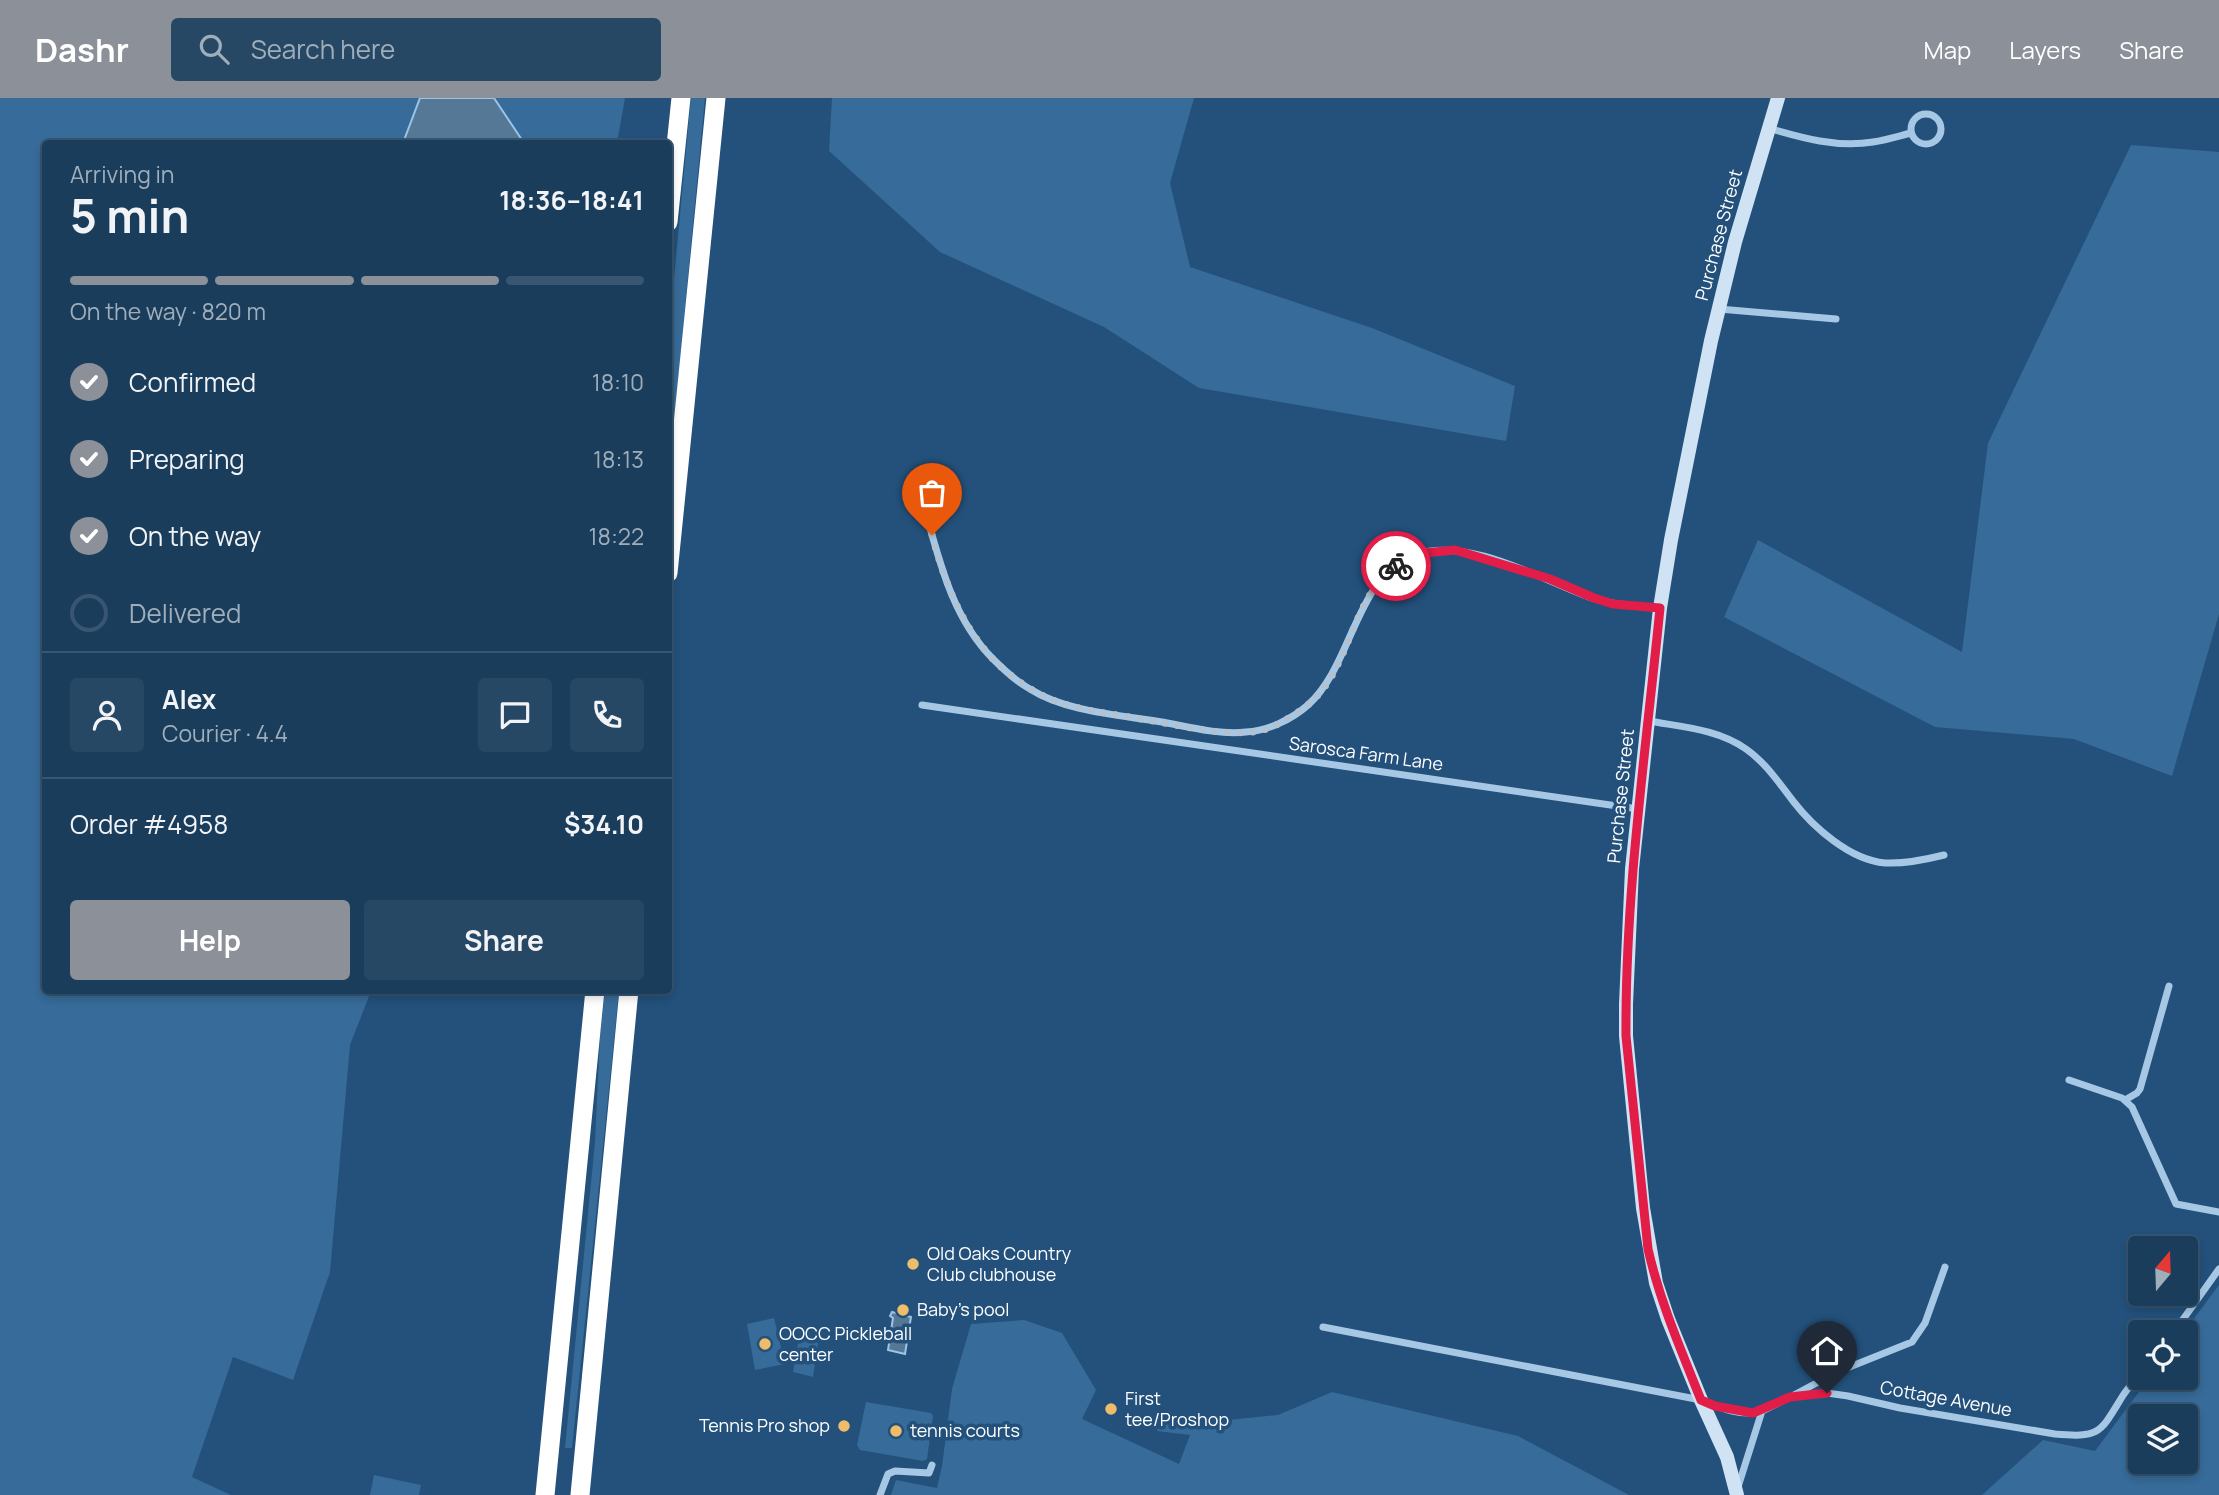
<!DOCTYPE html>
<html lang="en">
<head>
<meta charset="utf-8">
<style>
	body { margin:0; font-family:Manrope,sans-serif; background:#274865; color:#f1f3f6; height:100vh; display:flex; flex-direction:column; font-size:26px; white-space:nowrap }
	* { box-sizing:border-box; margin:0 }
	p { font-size:23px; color:#9faebb }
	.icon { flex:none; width:38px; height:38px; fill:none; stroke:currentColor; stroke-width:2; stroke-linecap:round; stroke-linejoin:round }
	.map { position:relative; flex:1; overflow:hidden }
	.details { position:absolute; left:42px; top:42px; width:630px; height:854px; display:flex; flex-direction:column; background:#1a3d5c; border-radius:7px; box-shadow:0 4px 10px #0003,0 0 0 2px #385672 }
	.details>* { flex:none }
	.needle { width:46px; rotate:19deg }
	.fabs { position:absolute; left:2128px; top:1138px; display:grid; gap:14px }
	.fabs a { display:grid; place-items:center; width:70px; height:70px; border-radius:7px; background:#1a3d5c; box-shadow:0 4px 10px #0003,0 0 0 2px #385672; font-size:35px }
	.pin { position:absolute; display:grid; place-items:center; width:60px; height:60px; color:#fff; margin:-72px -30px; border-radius:50% 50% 50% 0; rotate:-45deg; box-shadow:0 0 7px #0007 }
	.pin .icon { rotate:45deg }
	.courier { position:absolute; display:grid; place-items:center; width:70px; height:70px; margin:-35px; border:5px solid #e11d48; border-radius:50%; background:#fff; color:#222; box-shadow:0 2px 9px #0007 }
	.overview em { font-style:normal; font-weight:700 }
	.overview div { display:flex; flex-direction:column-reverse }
	.overview { display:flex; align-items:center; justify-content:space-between; height:119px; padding:0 28px }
	h1 { font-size:46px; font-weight:700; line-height:52px }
	.bar { display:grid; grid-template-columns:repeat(4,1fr); gap:10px 7px; align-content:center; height:84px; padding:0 28px }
	.bar i { height:9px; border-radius:5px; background:#385672 }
	.bar .active { background:#8c9099 }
	.bar p { grid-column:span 4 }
	.line { display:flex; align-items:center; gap:18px; padding:0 28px; border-top:2px solid #385672 }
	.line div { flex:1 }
	.round { display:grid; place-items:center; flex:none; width:74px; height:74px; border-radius:7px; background:#274865 }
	ol { padding:0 28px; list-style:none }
	li { display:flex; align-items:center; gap:21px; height:77px }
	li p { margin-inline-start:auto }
	li .icon { padding:7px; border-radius:50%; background:#8c9099; color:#fff; stroke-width:4 }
	li:last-child { color:#9faebb }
	li i { width:38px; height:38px; border:4px solid #385672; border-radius:50% }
	.action { display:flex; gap:14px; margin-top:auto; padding:14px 28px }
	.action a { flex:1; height:80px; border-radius:7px; background:#8c9099; color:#fff; font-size:28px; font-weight:700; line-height:80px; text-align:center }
	.action a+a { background:#274865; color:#f1f3f6 }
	header { display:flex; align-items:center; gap:42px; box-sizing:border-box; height:98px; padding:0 35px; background:#8c9099; color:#fff }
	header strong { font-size:33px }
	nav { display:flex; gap:38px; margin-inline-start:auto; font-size:24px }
	.search { width:490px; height:63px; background:#274865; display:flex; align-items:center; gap:18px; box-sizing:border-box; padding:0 24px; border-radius:7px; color:#9faebb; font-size:26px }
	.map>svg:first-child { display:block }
</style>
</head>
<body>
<header>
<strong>Dashr</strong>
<div class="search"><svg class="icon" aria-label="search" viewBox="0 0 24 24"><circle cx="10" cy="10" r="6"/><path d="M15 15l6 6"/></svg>Search here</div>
<nav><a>Map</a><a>Layers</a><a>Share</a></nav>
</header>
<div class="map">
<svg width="2219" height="1397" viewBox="0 0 2219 1397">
	<rect width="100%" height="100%" fill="#23517b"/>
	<path fill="#376b99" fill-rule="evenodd" d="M0 0H625L617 45 46 46V892L371 893 350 947 330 1174 293 1282 233 1259 192 1379 231 1397H0Z
		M691 0H705L669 378V234Z
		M832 0H1194L1170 85 1190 169 1372 230 1515 288 1506 343 1199 290 1104 229 940 154 829 53Z
		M2131 47 2219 54V516L2172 678 2074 641 1935 629 1724 519 1758 442 1962 554 1988 345Z
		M605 893H619L572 1350H565L595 1044 600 938Z
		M2219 1187V1397H1982L2043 1342 2095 1353 2150 1279H2186V1234H2184ZM2140 1318H2186V1363H2140Z
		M774 1220 785 1266 755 1272 747 1226Z
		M1024 1222 1062 1235 1096 1292 1082 1321 1179 1366 1190 1337 1157 1333 1159 1320 1198 1325 1278 1317 1332 1294 1518 1338 1629 1397H891L896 1382 937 1390 942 1368 952 1291 971 1226Z
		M799 1241 818 1245 813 1279 793 1274Z
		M866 1304 931 1315 933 1318 927 1361 923 1363 860 1352 857 1347Z
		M374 1377 421 1387 419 1397H370Z"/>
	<path fill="#567897" stroke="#9bc4e6" stroke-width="2" d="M420 0H494L524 45H403Z
		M892 1214 911 1219 905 1256 888 1252 893 1220 890 1218Z"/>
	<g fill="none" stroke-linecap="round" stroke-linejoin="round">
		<path stroke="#a7c8e5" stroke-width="7" d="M1911 31a15 15 0 1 1 30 0a15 15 0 1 1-30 0Z
			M1768 30C1802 40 1837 50 1873 44 1886 42 1899 38 1911 35
			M1719 211 1836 221
			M927 419C941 470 955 523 993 561 1003 571 1017 584 1030 591 1066 614 1121 617 1162 624 1189 629 1219 637 1246 634 1268 633 1292 621 1308 607 1353 567 1356 476 1416 456 1470 439 1542 482 1592 500 1614 507 1637 508 1660 510
			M922 607 1638 711
			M1649 623C1682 629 1718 631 1746 651 1766 665 1779 685 1793 703 1813 729 1850 762 1885 765 1905 766 1924 762 1944 757
			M2069 982 2122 1000 2132 1009 2176 1106 2219 1114
			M2125 1002 2137 995 2140 991 2169 888
			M1323 1229 1701 1302C1720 1310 1742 1319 1762 1313
			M2174 1234 2219 1171
			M1794 1297 1837 1274 1912 1244 1925 1225 1945 1169
			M1738 1389 1762 1313 1790 1299 1827 1295 1848 1298 1900 1310 2055 1336C2100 1340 2100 1335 2122 1299 2127 1291 2134 1284 2140 1276
			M880 1397 888 1376 895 1373 929 1375 932 1367"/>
		<path stroke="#d0e3f4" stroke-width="14" d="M1737 1397 1727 1359 1701 1302 1668 1221 1656 1185 1643 1110 1626 938V906L1632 771 1660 510 1671 442 1711 243 1735 144 1778 0"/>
		<path stroke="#fff" stroke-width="19" d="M668 124 681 0
			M668 475 716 0
			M545 1397 595 892
			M580 1397 629 892"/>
	</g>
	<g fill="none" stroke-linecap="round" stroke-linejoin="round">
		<path stroke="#b2c2d1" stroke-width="7" stroke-dasharray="0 12.6" d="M932 437C944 482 960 525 992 560 1010 579 1033 595 1058 604 1084 613 1114 616 1141 621 1176 626 1229 641 1263 632 1277 628 1293 618 1305 609 1340 583 1347 536 1368 500 1375 487 1385 478 1396 468"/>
		<path stroke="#e11d48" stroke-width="9" d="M1396 468 1415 456 1455 452 1550 481 1594 500 1613 506 1660 510C1646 652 1625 795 1626 938L1648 1151C1660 1204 1681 1252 1701 1302L1715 1308 1753 1315 1790 1299 1827 1295"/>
	</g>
	<g fill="#efbd6a" stroke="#23517b" stroke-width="2.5">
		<circle cx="913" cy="1166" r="7"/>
		<circle cx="903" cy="1212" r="7"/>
		<circle cx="765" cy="1246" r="7"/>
		<circle cx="1111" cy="1311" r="7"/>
		<circle cx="844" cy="1328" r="7"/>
		<circle cx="896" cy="1333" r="7"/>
	</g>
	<g text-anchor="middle" stroke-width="7" stroke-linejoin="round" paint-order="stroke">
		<g font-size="18" fill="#fff" stroke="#23517b">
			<text transform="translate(1719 137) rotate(-75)" y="6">Purchase Street</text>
			<text transform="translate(1366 656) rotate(8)" y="6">Sarosca Farm Lane</text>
			<text transform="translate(1621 698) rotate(-84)" y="6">Purchase Street</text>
			<text transform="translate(1946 1301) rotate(10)" y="6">Cottage Avenue</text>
		</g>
		<g font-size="18" fill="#fff" stroke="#23517b" text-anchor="start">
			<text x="927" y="1162">Old Oaks Country<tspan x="927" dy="21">Club clubhouse</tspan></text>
			<text x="917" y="1218">Baby's pool</text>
			<text x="779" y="1242">OOCC Pickleball<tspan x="779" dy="21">center</tspan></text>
			<text x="1125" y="1307">First<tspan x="1125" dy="21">tee/Proshop</tspan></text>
			<text x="830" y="1334" text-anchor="end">Tennis Pro shop</text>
			<text x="910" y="1339">tennis courts</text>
		</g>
	</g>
</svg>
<div class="fabs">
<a><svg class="needle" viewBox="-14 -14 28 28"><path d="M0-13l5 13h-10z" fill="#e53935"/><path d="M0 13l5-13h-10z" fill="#9faebb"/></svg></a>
<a><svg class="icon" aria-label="locate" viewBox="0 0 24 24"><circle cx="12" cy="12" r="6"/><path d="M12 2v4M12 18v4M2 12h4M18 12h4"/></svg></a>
<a><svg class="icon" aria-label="layers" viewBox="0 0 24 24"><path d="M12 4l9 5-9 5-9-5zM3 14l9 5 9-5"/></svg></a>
</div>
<div class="pin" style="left:932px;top:437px;background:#ea580c"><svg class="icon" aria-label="bag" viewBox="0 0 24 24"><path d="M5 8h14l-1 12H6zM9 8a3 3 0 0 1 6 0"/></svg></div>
<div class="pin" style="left:1827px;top:1295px;background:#1f2937"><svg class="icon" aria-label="home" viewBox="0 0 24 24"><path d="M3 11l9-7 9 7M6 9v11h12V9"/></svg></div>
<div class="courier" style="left:1396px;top:468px"><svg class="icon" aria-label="bike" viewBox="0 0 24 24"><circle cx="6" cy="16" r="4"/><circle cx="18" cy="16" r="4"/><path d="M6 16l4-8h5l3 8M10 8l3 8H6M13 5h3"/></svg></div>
<section class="details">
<div class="overview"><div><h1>5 min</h1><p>Arriving in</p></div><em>18:36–18:41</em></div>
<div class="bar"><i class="active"></i><i class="active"></i><i class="active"></i><i></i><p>On the way · 820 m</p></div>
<ol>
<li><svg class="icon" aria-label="check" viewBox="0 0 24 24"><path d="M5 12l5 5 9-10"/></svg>Confirmed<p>18:10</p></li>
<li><svg class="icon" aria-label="check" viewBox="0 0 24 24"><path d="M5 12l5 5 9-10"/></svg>Preparing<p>18:13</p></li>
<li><svg class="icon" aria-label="check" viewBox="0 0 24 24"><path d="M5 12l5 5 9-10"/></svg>On the way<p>18:22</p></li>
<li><i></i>Delivered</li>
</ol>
<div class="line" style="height:126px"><a class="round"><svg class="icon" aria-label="person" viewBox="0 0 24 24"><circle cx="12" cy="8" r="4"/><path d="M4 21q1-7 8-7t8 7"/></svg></a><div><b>Alex</b><p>Courier · 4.4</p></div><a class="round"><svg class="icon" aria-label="chat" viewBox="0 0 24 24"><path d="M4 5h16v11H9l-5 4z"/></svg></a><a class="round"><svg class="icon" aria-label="phone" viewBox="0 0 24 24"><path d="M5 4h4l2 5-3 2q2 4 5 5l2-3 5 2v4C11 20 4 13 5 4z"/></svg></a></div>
<div class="line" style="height:91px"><div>Order #4958</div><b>$34.10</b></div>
<div class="action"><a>Help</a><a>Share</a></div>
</section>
</div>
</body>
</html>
